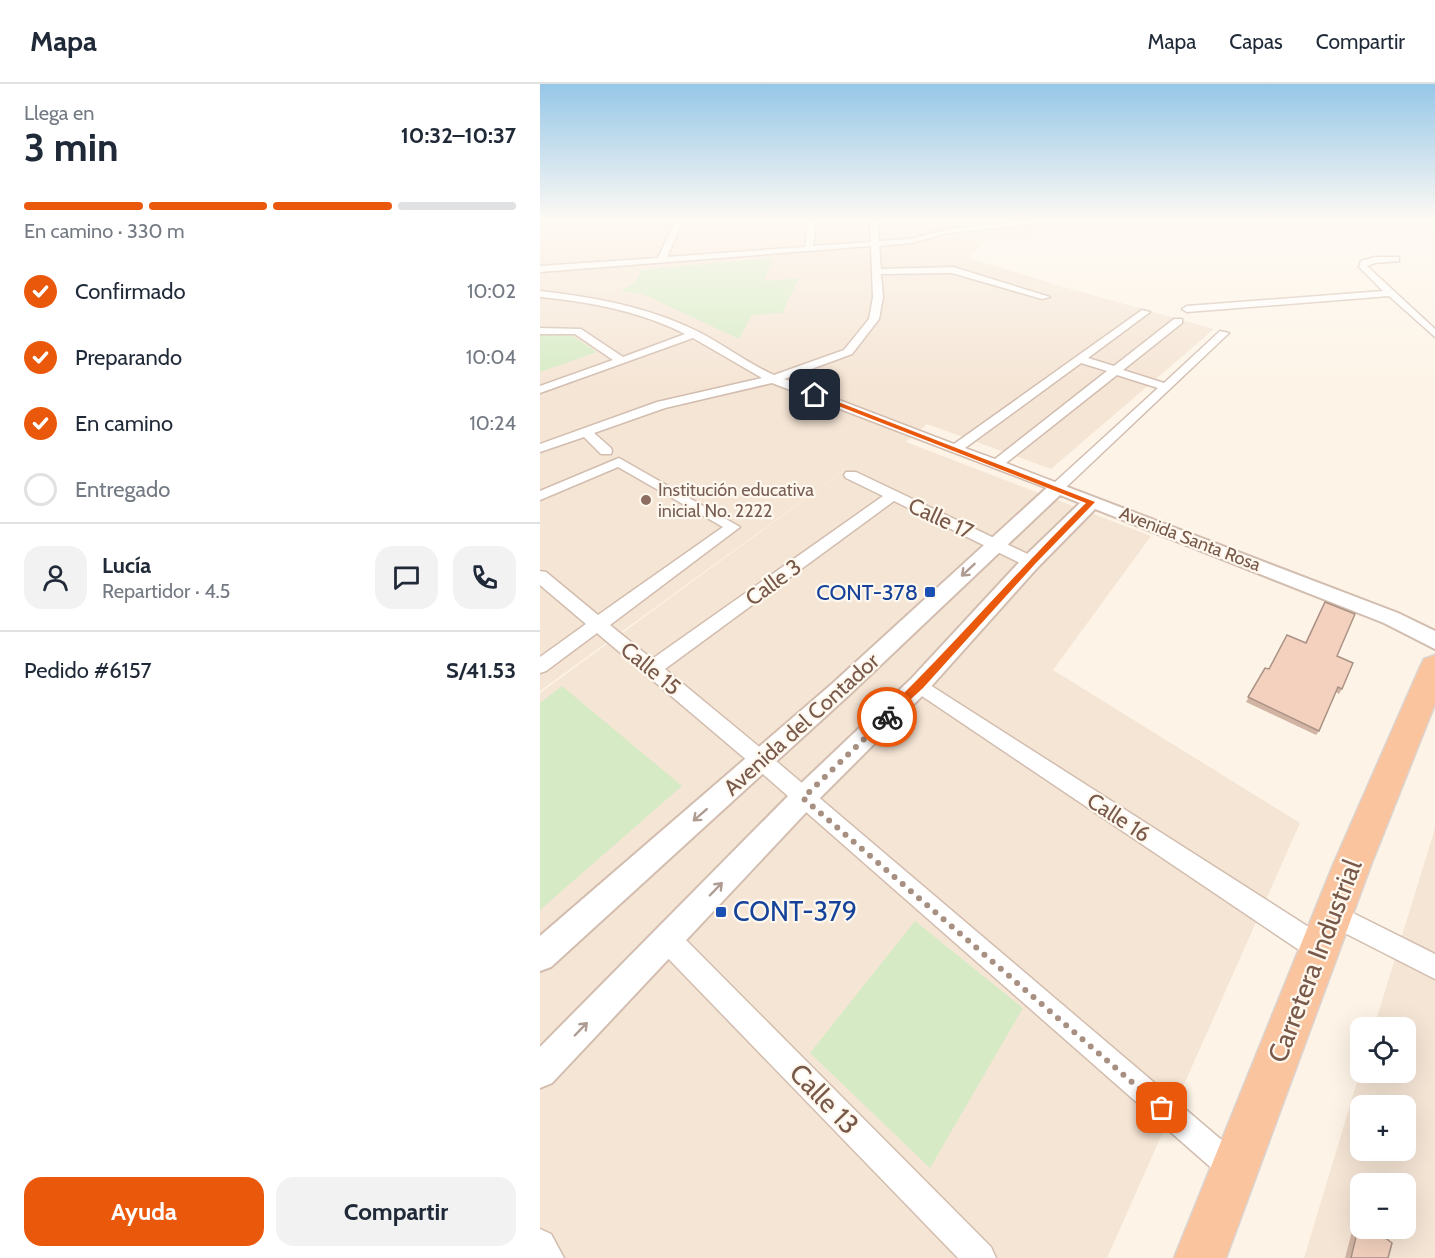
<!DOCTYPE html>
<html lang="es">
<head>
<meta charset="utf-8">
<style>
	body { margin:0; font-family:Cabin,sans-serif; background:#f2f2f3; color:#1f2937; height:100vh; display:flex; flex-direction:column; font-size:22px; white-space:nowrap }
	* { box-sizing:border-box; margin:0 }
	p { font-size:20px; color:#747a83 }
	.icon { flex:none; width:33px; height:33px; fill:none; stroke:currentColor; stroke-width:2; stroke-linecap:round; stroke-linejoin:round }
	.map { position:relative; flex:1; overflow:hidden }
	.drawer { display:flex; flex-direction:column; background:#fff; width:540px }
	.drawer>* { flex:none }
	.controls { position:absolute; left:810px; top:933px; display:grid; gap:12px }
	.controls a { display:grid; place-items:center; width:66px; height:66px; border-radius:12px; background:#fff; box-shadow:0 6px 24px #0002; font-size:30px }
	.pin { position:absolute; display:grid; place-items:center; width:51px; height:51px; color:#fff; margin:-26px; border-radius:12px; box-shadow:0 3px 9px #0006 }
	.courier { position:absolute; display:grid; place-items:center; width:60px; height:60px; margin:-30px; border:4px solid #ea580c; border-radius:50%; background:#fff; color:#222; box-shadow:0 2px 8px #0007 }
	.headline em { font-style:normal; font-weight:800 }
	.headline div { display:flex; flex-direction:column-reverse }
	.headline { display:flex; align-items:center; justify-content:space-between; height:102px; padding:0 24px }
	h1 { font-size:39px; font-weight:800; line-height:45px }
	.bar { display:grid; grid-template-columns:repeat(4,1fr); gap:9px 6px; align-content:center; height:72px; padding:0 24px }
	.bar i { height:8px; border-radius:4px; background:#e0e1e3 }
	.bar .on { background:#ea580c }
	.bar p { grid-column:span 4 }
	.line { display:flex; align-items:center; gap:15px; padding:0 24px; border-top:2px solid #e0e1e3 }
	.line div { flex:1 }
	.round { display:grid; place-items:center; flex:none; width:63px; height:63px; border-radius:18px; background:#f2f2f3 }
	ol { padding:0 24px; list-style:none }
	li { display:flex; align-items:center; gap:18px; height:66px }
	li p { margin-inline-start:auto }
	li .icon { padding:6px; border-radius:50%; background:#ea580c; color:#fff; stroke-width:4 }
	li:last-child { color:#747a83 }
	li i { width:33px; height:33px; border:3px solid #e0e1e3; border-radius:50% }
	.button { display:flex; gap:12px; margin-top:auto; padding:12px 24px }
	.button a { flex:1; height:69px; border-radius:18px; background:#ea580c; color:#fff; font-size:24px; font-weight:800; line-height:69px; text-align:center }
	.button a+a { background:#f2f2f3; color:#1f2937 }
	header { display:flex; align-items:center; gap:36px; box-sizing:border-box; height:84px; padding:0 30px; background:#fff; border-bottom:2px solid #e0e1e3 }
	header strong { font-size:28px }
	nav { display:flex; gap:33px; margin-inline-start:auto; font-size:21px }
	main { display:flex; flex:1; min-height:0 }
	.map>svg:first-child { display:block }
</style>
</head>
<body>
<header>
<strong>Mapa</strong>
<nav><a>Mapa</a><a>Capas</a><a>Compartir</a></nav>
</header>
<main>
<section class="drawer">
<div class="headline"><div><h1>3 min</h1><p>Llega en</p></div><em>10:32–10:37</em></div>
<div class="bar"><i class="on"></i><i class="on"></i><i class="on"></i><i></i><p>En camino · 330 m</p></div>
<ol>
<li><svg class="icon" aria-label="check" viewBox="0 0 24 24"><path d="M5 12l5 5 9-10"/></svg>Confirmado<p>10:02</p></li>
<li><svg class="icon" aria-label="check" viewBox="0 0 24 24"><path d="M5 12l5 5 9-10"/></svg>Preparando<p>10:04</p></li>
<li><svg class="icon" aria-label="check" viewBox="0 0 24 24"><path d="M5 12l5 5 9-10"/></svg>En camino<p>10:24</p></li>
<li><i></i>Entregado</li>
</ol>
<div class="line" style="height:108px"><a class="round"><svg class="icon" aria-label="person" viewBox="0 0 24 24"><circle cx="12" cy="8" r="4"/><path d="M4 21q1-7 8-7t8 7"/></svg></a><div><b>Lucía</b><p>Repartidor · 4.5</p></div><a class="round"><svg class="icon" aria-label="chat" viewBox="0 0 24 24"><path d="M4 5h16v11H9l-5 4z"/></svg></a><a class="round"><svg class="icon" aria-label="phone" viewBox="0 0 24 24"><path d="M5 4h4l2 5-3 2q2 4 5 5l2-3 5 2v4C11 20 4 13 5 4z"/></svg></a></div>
<div class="line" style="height:78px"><div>Pedido #6157</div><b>S/41.53</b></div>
<div class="button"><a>Ayuda</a><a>Compartir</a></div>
</section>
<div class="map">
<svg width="895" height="1174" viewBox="0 0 895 1174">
	<rect width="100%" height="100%" fill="#fdf4e7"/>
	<path fill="#f5e5d5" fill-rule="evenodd" d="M0 137H624L562 149 447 155 429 174 527 204 674 245 511 385 387 340 366 358 611 452 513 586 760 739 567 1174H0V609L350 353 0 607Z
		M895 744V1174H764L820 988H866V944L834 943ZM820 1022H866V1066H820ZM820 1100H866V1144H820Z"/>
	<path fill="#fde4db" d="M145 137H265L263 160 132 170Z"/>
	<path fill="#d6ebc5" d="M233 174 224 197 259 194 242 229 212 231 199 255 103 210 80 207 95 200 101 186Z
		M0 251H31L57 268 0 288Z
		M22 602 142 702 0 826V619Z
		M375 837 483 924 390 1084 270 969Z"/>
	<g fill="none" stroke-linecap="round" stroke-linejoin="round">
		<defs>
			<path id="minor" d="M135 137H143L127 173 265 163 268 137H276L273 162 331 158 330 137H338L339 157 371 155 408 145 487 137H519L408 149 371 159 339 162 341 185 413 183 510 213 502 215 412 189 341 190 343 213 339 235 312 270 244 295 414 360 602 226 610 228 548 274 574 282 634 235H642V239L583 286 624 299 680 247 689 249 522 407 517 408 232 299 125 324 54 349 71 364 72 367 71 370H61L44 353 0 368V360L117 318 222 294 153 254 0 309V302L73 276 35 250H0V244L41 245 83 273 145 250C100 227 50 218 0 213V207C54 213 108 223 157 247 183 260 207 279 234 291L304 266 329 235 333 213 331 162 0 188V182L118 174ZM541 279 567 287 455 375 425 364ZM577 291 618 304 515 398 466 379Z
				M835 173H859V177L835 179 827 182 895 245V253L849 212 647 228 642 225 647 222 843 207 819 183 821 177Z
				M79 374 200 443 70 541 112 575 343 412 306 394 304 391 306 388H316L496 474 499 478 496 482H486L354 417 125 585 229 671 704 1075 709 1085 704 1095 694 1100 684 1095 215 683 57 549 6 587 0 589V573L46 540 0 501V487L6 488 58 531 183 443 78 383 0 416V407Z
				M379 594 789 856 792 865 789 874 780 877 771 874 373 606 370 601 373 596Z
				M793 819 895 870V895L785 839 781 831 785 823Z
				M128 844 137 847 451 1163 456 1174H418L119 865 116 856 119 847Z
				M0 1145 11 1150 24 1174H0Z"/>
			<path id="tertiary" d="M517 399 858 529 895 547V565L844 539 555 425 498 483 387 607 272 722 12 999 0 1004V963L254 706 371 595 484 473 540 419 520 411 309 611 11 883 0 887V852L293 599 511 400Z"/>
			<path id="trunk" d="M895 571V620L831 781 686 1174H634L793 781 880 583 884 575Z"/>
		</defs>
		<use href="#minor" stroke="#d2bdaf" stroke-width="3"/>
		<use href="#tertiary" stroke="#d2bdaf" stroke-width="4"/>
		<use href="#trunk" stroke="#dcd4d0" stroke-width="3"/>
		<use href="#minor" fill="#fff" fill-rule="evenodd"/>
		<use href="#tertiary" fill="#fff" fill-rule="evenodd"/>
		<use href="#trunk" fill="#fac49e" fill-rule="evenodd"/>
	</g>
	<path fill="#d1b4a3" d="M782 523 797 572 802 605 799 610 796 608 779 647 776 651 706 618 725 584 728 585 765 559Z
		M815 1136H820L848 1174H805Z"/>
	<path fill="#f3d1be" stroke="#aa9285" stroke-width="1.5" d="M785 518 815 530 797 572 813 579 802 605 798 603 779 647 708 613 725 584 729 585 747 551 766 559Z
		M820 1136V1144H832L852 1159 848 1174H811Z"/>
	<defs><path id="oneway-shaft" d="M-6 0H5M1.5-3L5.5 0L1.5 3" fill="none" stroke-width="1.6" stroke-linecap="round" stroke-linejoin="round" transform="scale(1.5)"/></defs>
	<g stroke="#ae9b92">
		<use href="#oneway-shaft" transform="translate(428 486) rotate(137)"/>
		<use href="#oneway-shaft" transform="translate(160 731) rotate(139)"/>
		<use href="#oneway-shaft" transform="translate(176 805) rotate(-46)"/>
		<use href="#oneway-shaft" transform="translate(41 945) rotate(-46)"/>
	</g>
	<linearGradient id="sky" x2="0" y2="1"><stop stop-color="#96c7e8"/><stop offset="0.45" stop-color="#fefaf4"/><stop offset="1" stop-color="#fefaf4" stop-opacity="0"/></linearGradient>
	<rect width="895" height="302" fill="url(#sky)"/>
	<path fill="#ea580c" d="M275 309 555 418 495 480 383 604 347 637 343 636V630C413 562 477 487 546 419L273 312Z"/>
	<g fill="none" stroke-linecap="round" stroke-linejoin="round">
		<path stroke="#a78f81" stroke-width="6" stroke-dasharray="0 10.8" d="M347 633 263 714 622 1024"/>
	</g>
	<circle fill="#8d6e63" stroke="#fff8ee" stroke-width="2" cx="106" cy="416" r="6"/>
	<g fill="#1a4fb4" stroke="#fff8ee" stroke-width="2">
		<rect x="384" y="502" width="12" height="12" rx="3"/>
		<rect x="175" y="822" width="12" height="12" rx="3"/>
	</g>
	<g text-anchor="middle" stroke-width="4.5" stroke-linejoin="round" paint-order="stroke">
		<g font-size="18" fill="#785e54" stroke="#fff8ee" text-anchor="start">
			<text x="118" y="412">Institución educativa<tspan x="118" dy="21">inicial No. 2222</tspan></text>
		</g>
		<g font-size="18" fill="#78594a" stroke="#fff8ee">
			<text transform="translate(650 455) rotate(21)" y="6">Avenida Santa Rosa</text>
		</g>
		<g font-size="22" fill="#78594a" stroke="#fff8ee">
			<text transform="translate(401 434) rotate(25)" y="8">Calle 17</text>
			<text transform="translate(233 498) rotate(-36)" y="8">Calle 3</text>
			<text transform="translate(111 584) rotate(39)" y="8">Calle 15</text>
			<text transform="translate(261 640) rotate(-42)" y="8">Avenida del Contador</text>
			<text transform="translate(579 733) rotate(33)" y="8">Calle 16</text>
		</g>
		<g font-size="22" fill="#164399" stroke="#fff8ee" text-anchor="end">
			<text x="378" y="516">CONT-378</text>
		</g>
		<g font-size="27" fill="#164399" stroke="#fff8ee" text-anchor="start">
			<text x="193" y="837">CONT-379</text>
		</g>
		<g font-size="27" fill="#78594a" stroke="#fff8ee">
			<text transform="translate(775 877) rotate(-69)" y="9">Carretera Industrial</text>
			<text transform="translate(284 1015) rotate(46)" y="9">Calle 13</text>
		</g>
	</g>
</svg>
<div class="controls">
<a><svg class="icon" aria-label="locate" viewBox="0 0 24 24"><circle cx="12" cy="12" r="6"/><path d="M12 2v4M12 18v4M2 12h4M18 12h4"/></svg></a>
<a>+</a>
<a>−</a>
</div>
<div class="pin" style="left:622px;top:1024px;background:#ea580c"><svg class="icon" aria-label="bag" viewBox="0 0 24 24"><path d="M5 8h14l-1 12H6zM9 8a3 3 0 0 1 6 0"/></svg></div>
<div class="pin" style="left:275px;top:311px;background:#1f2937"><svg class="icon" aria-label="home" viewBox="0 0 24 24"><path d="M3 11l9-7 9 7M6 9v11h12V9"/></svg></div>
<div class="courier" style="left:347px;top:633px"><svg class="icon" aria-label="bike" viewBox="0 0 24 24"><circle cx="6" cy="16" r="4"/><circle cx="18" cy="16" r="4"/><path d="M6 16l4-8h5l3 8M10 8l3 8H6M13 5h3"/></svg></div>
</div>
</main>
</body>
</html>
